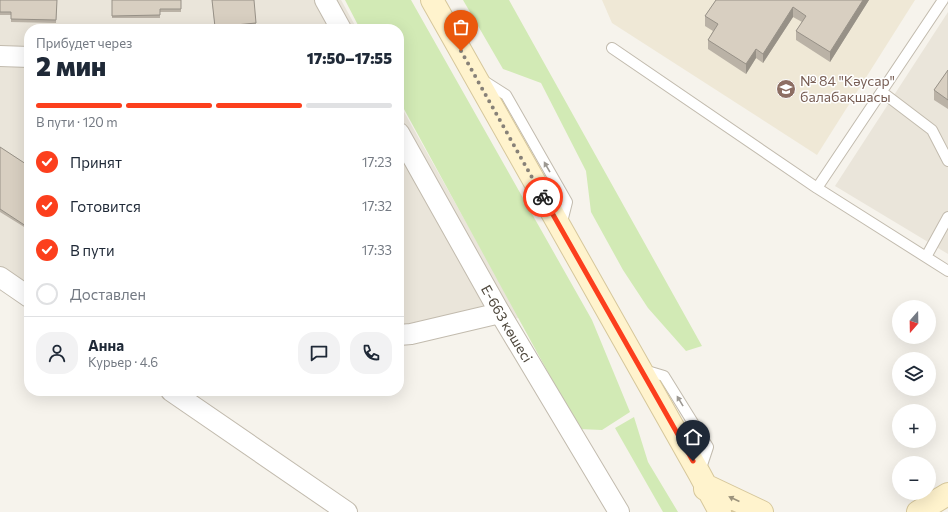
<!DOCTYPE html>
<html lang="ru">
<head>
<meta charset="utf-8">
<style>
	body { margin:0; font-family:Commissioner,sans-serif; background:#f2f2f3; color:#1f2937; height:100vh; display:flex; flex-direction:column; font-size:15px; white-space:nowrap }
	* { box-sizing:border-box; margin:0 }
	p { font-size:13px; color:#747a83 }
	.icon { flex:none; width:22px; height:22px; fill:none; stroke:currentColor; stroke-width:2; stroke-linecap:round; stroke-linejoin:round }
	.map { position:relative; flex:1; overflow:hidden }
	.sheet { position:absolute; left:24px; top:24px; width:380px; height:372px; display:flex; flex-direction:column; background:#fff; border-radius:16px; box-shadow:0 4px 16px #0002 }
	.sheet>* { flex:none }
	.needle { width:26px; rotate:200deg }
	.tools { position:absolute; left:892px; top:300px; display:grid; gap:8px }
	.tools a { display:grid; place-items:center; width:44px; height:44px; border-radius:50%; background:#fff; box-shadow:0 4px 16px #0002; font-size:20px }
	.pin { position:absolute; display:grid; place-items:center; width:34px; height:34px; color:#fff; margin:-41px -17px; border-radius:50% 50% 50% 0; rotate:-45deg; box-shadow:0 0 4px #0007 }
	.pin .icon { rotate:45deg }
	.courier { position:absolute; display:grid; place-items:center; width:40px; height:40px; margin:-20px; border:3px solid #fc3f1d; border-radius:50%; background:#fff; color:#222; box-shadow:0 1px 5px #0007 }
	.headline em { font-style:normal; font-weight:800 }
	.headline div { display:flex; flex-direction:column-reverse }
	.headline { display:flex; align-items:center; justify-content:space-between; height:68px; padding:0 12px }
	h1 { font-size:26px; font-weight:800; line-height:30px }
	.bar { display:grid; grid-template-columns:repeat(4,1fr); gap:6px 4px; align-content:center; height:48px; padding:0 12px }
	.bar i { height:5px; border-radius:3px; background:#e0e1e3 }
	.bar .selected { background:#fc3f1d }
	.bar p { grid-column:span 4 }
	.line { display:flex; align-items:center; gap:10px; padding:0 12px; border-top:1px solid #e0e1e3 }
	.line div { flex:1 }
	.round { display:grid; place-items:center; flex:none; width:42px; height:42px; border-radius:16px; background:#f2f2f3 }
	ol { padding:0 12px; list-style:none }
	li { display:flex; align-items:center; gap:12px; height:44px }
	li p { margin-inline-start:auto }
	li .icon { padding:4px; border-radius:50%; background:#fc3f1d; color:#fff; stroke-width:4 }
	li:last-child { color:#747a83 }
	li i { width:22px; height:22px; border:2px solid #e0e1e3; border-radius:50% }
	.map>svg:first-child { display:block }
</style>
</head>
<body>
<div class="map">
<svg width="948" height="512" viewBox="0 0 948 512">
	<rect width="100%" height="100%" fill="#f6f3ec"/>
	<path fill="#eae5da" d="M0 0H341L357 29H29V309L0 290Z
		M948 12V254L835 186Z
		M399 103 520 318 399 328Z"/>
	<path fill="#efe8d6" d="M602 0H915L817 155 612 23Z"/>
	<path fill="#d2eab5" d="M345 0H411L592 320 630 412 602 430 579 429 399 100V29H360Z
		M463 0H509L702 346 686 351 648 308 623 270 591 212 586 171 541 83 503 69Z
		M634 417 648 462 678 512H663L615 428Z"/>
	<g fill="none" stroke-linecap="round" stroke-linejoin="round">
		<defs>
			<path id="service" d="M612 48 817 188 948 271
				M484 81 506 95 567 202 561 226
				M882 92 932 130 948 161
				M817 188 943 0
				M926 257 948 217
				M644 370 664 376 708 447 700 471"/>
			<g id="minor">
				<path d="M325 0 341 29"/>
				<path d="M0 56 29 57"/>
				<path id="s1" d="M399 133 500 313 619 512"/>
				<path d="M0 277 29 297"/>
				<path d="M399 335 411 334 500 313"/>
				<path d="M171 391 347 512"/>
			</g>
			<path id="secondary" d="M432 0 699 473 720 512
				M705 489V485L762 512
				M918 512 948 494"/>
		</defs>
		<use href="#service" stroke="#c2bbae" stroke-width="12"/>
		<use href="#minor" stroke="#c2bbae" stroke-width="22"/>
		<use href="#secondary" stroke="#d6c79b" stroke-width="24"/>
		<use href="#service" stroke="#fff" stroke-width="10"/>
		<use href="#minor" stroke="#fff" stroke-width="20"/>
		<use href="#secondary" stroke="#fff3cd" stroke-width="22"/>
	</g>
	<path fill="#bab2a6" d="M0 0H57L56 23 11 22V15H0Z
		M112 0H181V12H160V18H112Z
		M212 0 256 23V25L215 29Z
		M716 0H869L830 62 796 40V31L802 22 793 17 763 63 756 58 746 74 708 49V40L713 31 705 26V16Z
		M948 70V109L934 100V90Z
		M0 147 29 166V230L0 212Z"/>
	<path fill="#979187" d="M863 0H869L830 62V52Z
		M793 7V17L763 63V54Z
		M756 49V58L746 74V64Z"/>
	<path fill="#d8cfc1" stroke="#979187" d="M0 0H57L56 20 11 19V12H0Z
		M112 0H181V9H160V15L112 16Z
		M212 0H254L256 23 215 27Z
		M716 0H863L830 52 796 31 806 16 793 7 763 54 756 49 746 64 708 40 718 24 705 16Z
		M948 70V100L934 90Z
		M0 147 29 166V228L0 209Z"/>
	<defs><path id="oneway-solid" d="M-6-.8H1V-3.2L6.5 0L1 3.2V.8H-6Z"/></defs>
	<g fill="#9c9892">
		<use href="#oneway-solid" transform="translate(547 167) rotate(-120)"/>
		<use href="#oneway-solid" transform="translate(680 401) rotate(-121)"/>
	</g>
	<use fill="#9c937c" href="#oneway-solid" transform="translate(734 499) rotate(-155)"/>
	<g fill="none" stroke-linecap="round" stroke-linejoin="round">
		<path stroke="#878178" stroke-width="4" stroke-dasharray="0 7.2" d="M461 51 543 197"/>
		<path stroke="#fc3f1d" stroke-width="5" d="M543 197 693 461"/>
	</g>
	<defs>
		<symbol id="school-disc" viewBox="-11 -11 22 22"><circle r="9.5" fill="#8d6e63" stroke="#fff"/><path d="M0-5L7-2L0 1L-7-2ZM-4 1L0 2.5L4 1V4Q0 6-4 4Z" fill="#fff"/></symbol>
	</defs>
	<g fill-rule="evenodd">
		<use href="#school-disc" x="775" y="78" width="22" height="22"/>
	</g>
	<g text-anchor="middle" stroke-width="3" stroke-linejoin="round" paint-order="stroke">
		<g font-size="14" fill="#785e54" stroke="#fff" text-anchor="start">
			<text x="800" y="86">№ 84 "Кәусар"<tspan x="800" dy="16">балабақшасы</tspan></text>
		</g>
		<g font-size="14" fill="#4b4439" stroke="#fff">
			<text dy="5" stroke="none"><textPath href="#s1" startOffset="219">Е-663 көшесі</textPath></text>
		</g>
	</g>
</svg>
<div class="tools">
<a><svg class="needle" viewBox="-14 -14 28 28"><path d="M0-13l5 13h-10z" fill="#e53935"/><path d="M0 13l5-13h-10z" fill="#747a83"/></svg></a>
<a><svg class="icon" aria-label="layers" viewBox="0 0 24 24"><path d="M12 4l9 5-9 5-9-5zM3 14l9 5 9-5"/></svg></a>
<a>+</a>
<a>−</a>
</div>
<div class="pin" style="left:461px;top:51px;background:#ea580c"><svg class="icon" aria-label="bag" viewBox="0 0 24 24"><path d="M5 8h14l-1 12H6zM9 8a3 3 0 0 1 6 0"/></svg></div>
<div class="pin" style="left:693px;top:461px;background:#1f2937"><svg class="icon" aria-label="home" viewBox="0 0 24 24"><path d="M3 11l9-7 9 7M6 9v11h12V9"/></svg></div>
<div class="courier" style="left:543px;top:197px"><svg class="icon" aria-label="bike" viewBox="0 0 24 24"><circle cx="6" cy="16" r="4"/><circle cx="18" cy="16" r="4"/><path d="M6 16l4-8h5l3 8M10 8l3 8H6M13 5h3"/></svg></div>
<section class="sheet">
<div class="headline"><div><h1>2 мин</h1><p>Прибудет через</p></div><em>17:50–17:55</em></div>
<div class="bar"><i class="selected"></i><i class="selected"></i><i class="selected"></i><i></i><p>В пути · 120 m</p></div>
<ol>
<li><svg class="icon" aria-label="check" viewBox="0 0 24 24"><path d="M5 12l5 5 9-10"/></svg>Принят<p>17:23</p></li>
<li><svg class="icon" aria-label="check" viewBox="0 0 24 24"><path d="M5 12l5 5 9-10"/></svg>Готовится<p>17:32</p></li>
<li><svg class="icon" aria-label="check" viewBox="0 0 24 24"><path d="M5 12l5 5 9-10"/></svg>В пути<p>17:33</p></li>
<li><i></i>Доставлен</li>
</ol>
<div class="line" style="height:72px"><a class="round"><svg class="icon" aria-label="person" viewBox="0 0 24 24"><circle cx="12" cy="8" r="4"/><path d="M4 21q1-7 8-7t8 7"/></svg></a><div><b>Анна</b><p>Курьер · 4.6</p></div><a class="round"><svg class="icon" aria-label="chat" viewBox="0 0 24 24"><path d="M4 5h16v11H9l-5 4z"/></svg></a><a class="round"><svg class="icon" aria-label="phone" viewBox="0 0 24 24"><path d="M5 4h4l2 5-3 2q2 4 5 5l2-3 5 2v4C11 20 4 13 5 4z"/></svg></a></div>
</section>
</div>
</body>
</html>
